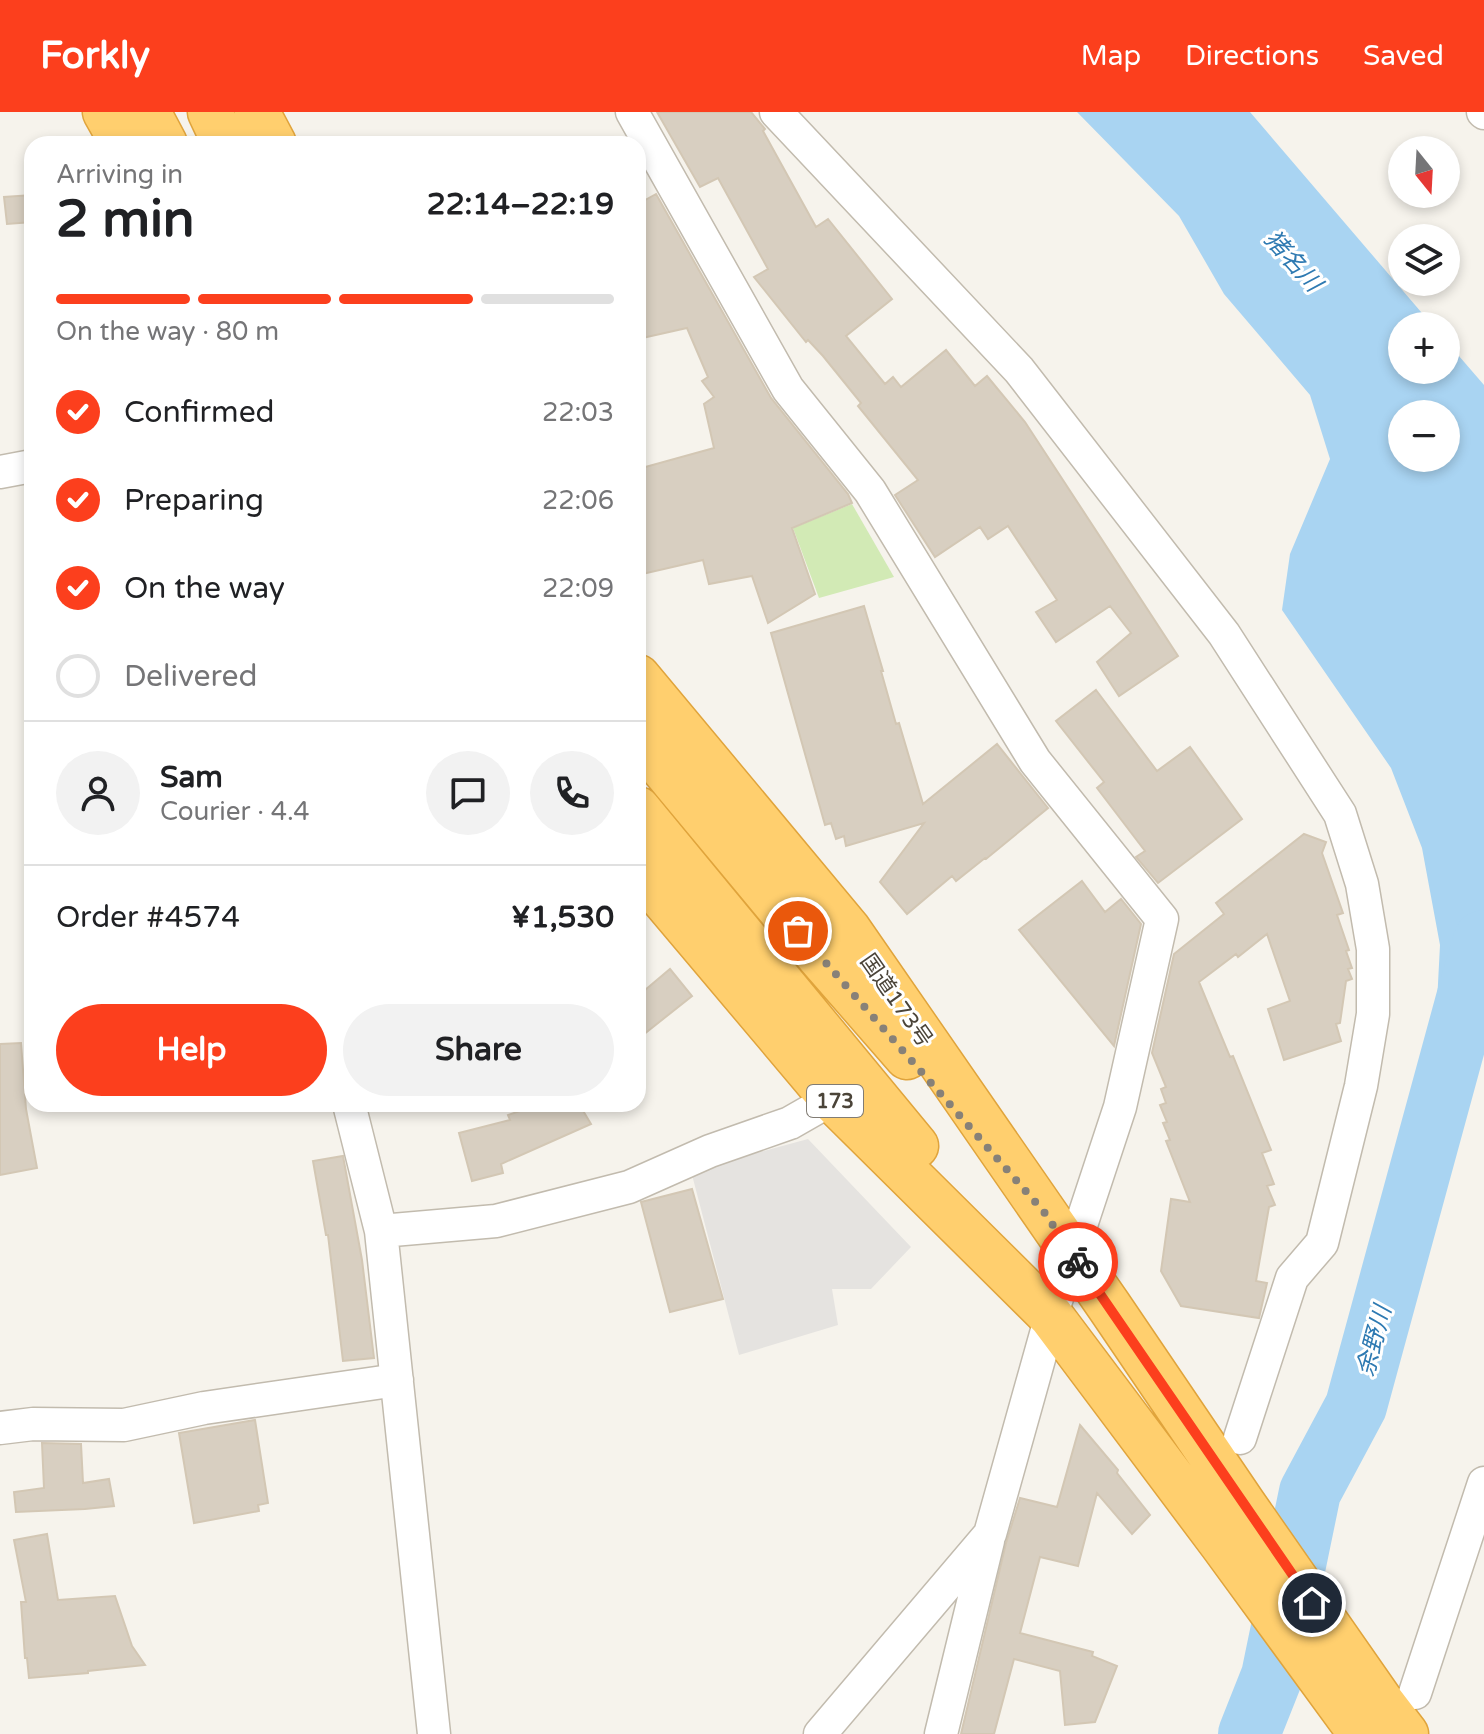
<!DOCTYPE html>
<html lang="en">
<head>
<meta charset="utf-8">
<style>
	body { margin:0; font-family:"Varela Round","Noto Sans JP",sans-serif; background:#f2f2f2; color:#202124; height:100vh; display:flex; flex-direction:column; font-size:30px; white-space:nowrap }
	* { box-sizing:border-box; margin:0 }
	p { font-size:26px; color:#757577 }
	.icon { flex:none; width:44px; height:44px; fill:none; stroke:currentColor; stroke-width:2; stroke-linecap:round; stroke-linejoin:round }
	.map { position:relative; flex:1; overflow:hidden }
	.drawer { position:absolute; left:24px; top:24px; width:622px; height:976px; display:flex; flex-direction:column; background:#fff; border-radius:24px; box-shadow:0 4px 12px #0003 }
	.drawer>* { flex:none }
	.needle { width:52px; rotate:162deg }
	.tools { position:absolute; left:1388px; top:24px; display:grid; gap:16px }
	.tools a { display:grid; place-items:center; width:72px; height:72px; border-radius:50%; background:#fff; box-shadow:0 4px 12px #0003; font-size:40px }
	.pin { position:absolute; display:grid; place-items:center; width:68px; height:68px; color:#fff; margin:-34px; border:4px solid #fff; border-radius:50%; box-shadow:0 2px 8px #0007 }
	.courier { position:absolute; display:grid; place-items:center; width:80px; height:80px; margin:-40px; border:6px solid #fc3f1d; border-radius:50%; background:#fff; color:#222; box-shadow:0 2px 10px #0007 }
	.head em { font-style:normal; font-weight:700 }
	.head div { display:flex; flex-direction:column-reverse }
	.head { display:flex; align-items:center; justify-content:space-between; height:136px; padding:0 32px }
	h1 { font-size:52px; font-weight:700; line-height:60px }
	.bar { display:grid; grid-template-columns:repeat(4,1fr); gap:12px 8px; align-content:center; height:96px; padding:0 32px }
	.bar i { height:10px; border-radius:6px; background:#e0e0e0 }
	.bar .selected { background:#fc3f1d }
	.bar p { grid-column:span 4 }
	.line { display:flex; align-items:center; gap:20px; padding:0 32px; border-top:2px solid #e0e0e0 }
	.line div { flex:1 }
	.round { display:grid; place-items:center; flex:none; width:84px; height:84px; border-radius:42px; background:#f2f2f2 }
	ol { padding:0 32px; list-style:none }
	li { display:flex; align-items:center; gap:24px; height:88px }
	li p { margin-inline-start:auto }
	li .icon { padding:8px; border-radius:50%; background:#fc3f1d; color:#fff; stroke-width:4 }
	li:last-child { color:#757577 }
	li i { width:44px; height:44px; border:4px solid #e0e0e0; border-radius:50% }
	.primary-button { display:flex; gap:16px; margin-top:auto; padding:16px 32px }
	.primary-button a { flex:1; height:92px; border-radius:48px; background:#fc3f1d; color:#fff; font-size:32px; font-weight:700; line-height:92px; text-align:center }
	.primary-button a+a { background:#f2f2f2; color:#202124 }
	header { display:flex; align-items:center; gap:48px; box-sizing:border-box; height:112px; padding:0 40px; background:#fc3f1d; color:#fff }
	header strong { font-size:38px }
	nav { display:flex; gap:44px; margin-inline-start:auto; font-size:28px }
	.map>svg:first-child { display:block }
</style>
</head>
<body>
<header>
<strong>Forkly</strong>
<nav><a>Map</a><a>Directions</a><a>Saved</a></nav>
</header>
<div class="map">
<svg width="1484" height="1622" viewBox="0 0 1484 1622">
	<rect width="100%" height="100%" fill="#f6f3ec"/>
	<path fill="#d2eab5" d="M852 392 894 465 819 486 793 416Z"/>
	<path fill="#e5e3e0" d="M808 1027 911 1135 871 1177H832L838 1213 739 1243 691 1059Z"/>
	<path fill="#a9d4f2" fill-rule="evenodd" d="M1077 0H1250L1433 214H1402V258H1446V229L1484 273V929L1481 930 1436 910 1440 833 1422 736 1391 656 1282 498 1290 442 1330 347 1310 283 1224 182 1179 104ZM1402 302H1446V346H1402Z"/>
	<g fill="none" stroke-linecap="round" stroke-linejoin="round">
		<path stroke="#a9d4f2" stroke-width="62" d="M1249 1622 1272 1564 1310 1380 1356 1294 1470 876 1484 829"/>
	</g>
	<path fill="#d8cfc1" stroke="#d3c7b4" stroke-width="2" d="M657 0H751L765 17 763 19 816 115 828 107 892 187 846 224 885 272 893 265 901 275 946 238 975 274 987 264 1025 310 1178 544 1119 584 1097 550 1131 521 1110 494 1056 530 1036 500 1057 488 1008 414 988 427 980 415 935 445 895 383 918 368 858 294 861 291 823 244 808 228 806 230 754 165 768 157 718 66 700 75Z
		M656 82 771 286 848 382 852 391 792 416 815 482 768 511 752 464 709 472 703 448 638 463V357L714 336 704 292 714 285 702 269 708 265 687 216 638 227V92Z
		M32 83V110L7 112 4 85Z
		M864 494 883 559H881L896 612 899 611 923 692 997 632 1048 696 986 747 985 746 956 769 952 764 907 802 880 770 924 711 846 734 844 724 836 727 831 711 825 713 771 521Z
		M1096 578 1157 659 1190 635 1242 707 1158 771 1136 745 1145 739 1097 676 1104 670 1056 609Z
		M1304 722 1326 730 1322 741 1343 801 1337 803 1349 838 1346 839 1352 856 1348 857 1352 867 1346 869 1340 911 1336 912 1341 929 1284 948 1268 897 1290 889 1267 822 1238 845 1236 842 1199 870 1230 945 1233 944 1271 1038 1262 1041 1274 1072 1267 1074 1275 1093 1269 1095 1256 1169 1267 1171 1259 1206 1181 1194 1161 1159 1171 1087 1190 1090 1166 1029 1170 1028 1163 1011 1167 1010 1160 993 1166 991 1161 977 1166 975 1152 941 1174 842 1224 802 1216 791Z
		M1082 769 1105 800 1121 787 1141 812 1114 934 1019 818Z
		M670 857 692 884 638 927V884Z
		M21 931 26 997 37 1056 0 1063V932Z
		M540 992H579L591 1012 501 1052 503 1061 472 1069 459 1021 510 1008 508 1003Z
		M343 1044 362 1148 374 1246 343 1249 328 1123H326L313 1049Z
		M692 1077 723 1187 670 1200 641 1090Z
		M255 1308 268 1391 258 1393 259 1399 194 1411 179 1321Z
		M1080 1313 1118 1358 1117 1361 1150 1403 1132 1422 1097 1381 1078 1454 1040 1445 1020 1521 1093 1540 1092 1544 1117 1554 1095 1610 1065 1613 1060 1559 1014 1547 994 1622H961L1006 1431 1020 1386 1057 1395Z
		M42 1331 81 1332 83 1371 109 1367 114 1394 85 1397 16 1400 14 1380 44 1376Z
		M47 1422 58 1488 115 1484 132 1534 145 1553 88 1559V1561L29 1566 27 1546H25L21 1490H26L14 1428Z"/>
	<g fill="none" stroke-linecap="round" stroke-linejoin="round">
		<defs>
			<path id="street" d="M632 0 788 277 870 379 1035 649 1162 807 1120 995 1051 1204 990 1422 820 1622
				M776 0 1019 258 1224 522 1340 702 1362 772 1373 837V902L1361 974 1322 1131 1292 1166 1240 1326
				M1483 0 1484 1
				M0 360 32 354
				M349 992 381 1119 434 1622
				M381 1119 496 1109 629 1075 710 1039 790 1011 832 987
				M0 1316 33 1312 124 1313 204 1296 397 1268
				M1415 1581 1484 1371
				M941 1622 988 1429"/>
			<path id="highway" d="M105 0 123 32
				M148 0 165 32
				M210 0 225 32
				M257 0 274 32
				M638 565 848 817 1109 1194 1244 1393 1380 1588 1406 1622
				M638 626 818 843 907 945
				M638 697 916 1034
				M638 757 832 987 1051 1204 1222 1432 1361 1622"/>
		</defs>
		<use href="#street" stroke="#c2bbae" stroke-width="35"/>
		<use href="#highway" stroke="#e0a43c" stroke-width="47"/>
		<use href="#street" stroke="#fff" stroke-width="32"/>
		<use href="#highway" stroke="#ffcf6e" stroke-width="44"/>
	</g>
	<g fill="none" stroke-linecap="round" stroke-linejoin="round">
		<path stroke="#878178" stroke-width="8" stroke-dasharray="0 14.4" d="M798 819 1044 1100 1078 1150"/>
		<path stroke="#fc3f1d" stroke-width="10" d="M1078 1150 1312 1491"/>
	</g>
	<g text-anchor="middle" stroke-width="6" stroke-linejoin="round" paint-order="stroke">
		<rect fill="#fff" stroke="#817c74" stroke-width="2" x="807" y="973" width="56" height="32" rx="6"/>
		<g font-size="20" font-weight="bold" fill="#4b4439">
			<text x="835" y="996">173</text>
		</g>
		<g font-size="22" fill="#4b4439" stroke="#fff">
			<text transform="translate(897 888) rotate(55)" y="8">国道173号</text>
		</g>
		<g font-size="24" font-style="italic" fill="#2e7ab2" stroke="#fff">
			<text transform="translate(1293 149) rotate(48)" y="8">猪名川</text>
			<text transform="translate(1374 1229) rotate(-75)" y="8">余野川</text>
		</g>
	</g>
</svg>
<div class="tools">
<a><svg class="needle" viewBox="-14 -14 28 28"><path d="M0-13l5 13h-10z" fill="#e53935"/><path d="M0 13l5-13h-10z" fill="#757577"/></svg></a>
<a><svg class="icon" aria-label="layers" viewBox="0 0 24 24"><path d="M12 4l9 5-9 5-9-5zM3 14l9 5 9-5"/></svg></a>
<a>+</a>
<a>−</a>
</div>
<div class="pin" style="left:798px;top:819px;background:#ea580c"><svg class="icon" aria-label="bag" viewBox="0 0 24 24"><path d="M5 8h14l-1 12H6zM9 8a3 3 0 0 1 6 0"/></svg></div>
<div class="pin" style="left:1312px;top:1491px;background:#1f2937"><svg class="icon" aria-label="home" viewBox="0 0 24 24"><path d="M3 11l9-7 9 7M6 9v11h12V9"/></svg></div>
<div class="courier" style="left:1078px;top:1150px"><svg class="icon" aria-label="bike" viewBox="0 0 24 24"><circle cx="6" cy="16" r="4"/><circle cx="18" cy="16" r="4"/><path d="M6 16l4-8h5l3 8M10 8l3 8H6M13 5h3"/></svg></div>
<section class="drawer">
<div class="head"><div><h1>2 min</h1><p>Arriving in</p></div><em>22:14–22:19</em></div>
<div class="bar"><i class="selected"></i><i class="selected"></i><i class="selected"></i><i></i><p>On the way · 80 m</p></div>
<ol>
<li><svg class="icon" aria-label="check" viewBox="0 0 24 24"><path d="M5 12l5 5 9-10"/></svg>Confirmed<p>22:03</p></li>
<li><svg class="icon" aria-label="check" viewBox="0 0 24 24"><path d="M5 12l5 5 9-10"/></svg>Preparing<p>22:06</p></li>
<li><svg class="icon" aria-label="check" viewBox="0 0 24 24"><path d="M5 12l5 5 9-10"/></svg>On the way<p>22:09</p></li>
<li><i></i>Delivered</li>
</ol>
<div class="line" style="height:144px"><a class="round"><svg class="icon" aria-label="person" viewBox="0 0 24 24"><circle cx="12" cy="8" r="4"/><path d="M4 21q1-7 8-7t8 7"/></svg></a><div><b>Sam</b><p>Courier · 4.4</p></div><a class="round"><svg class="icon" aria-label="chat" viewBox="0 0 24 24"><path d="M4 5h16v11H9l-5 4z"/></svg></a><a class="round"><svg class="icon" aria-label="phone" viewBox="0 0 24 24"><path d="M5 4h4l2 5-3 2q2 4 5 5l2-3 5 2v4C11 20 4 13 5 4z"/></svg></a></div>
<div class="line" style="height:104px"><div>Order #4574</div><b>¥1,530</b></div>
<div class="primary-button"><a>Help</a><a>Share</a></div>
</section>
</div>
</body>
</html>
